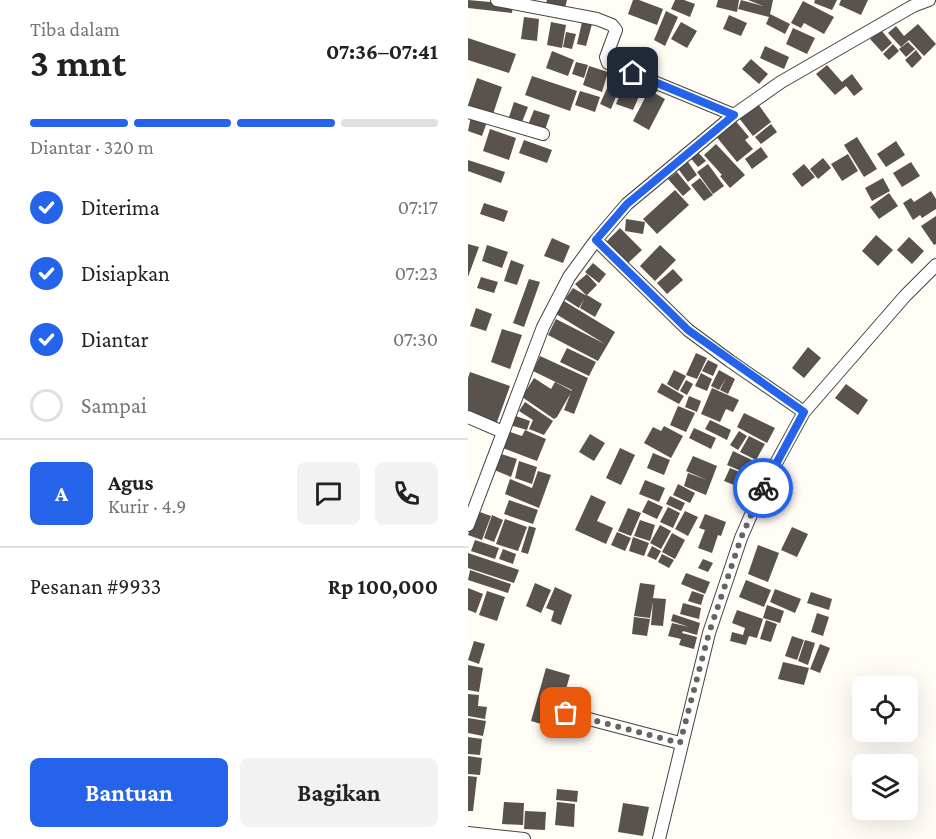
<!DOCTYPE html>
<html lang="id">
<head>
<meta charset="utf-8">
<style>
	body { margin:0; font-family:"Crimson Pro",serif; background:#f2f2f2; color:#222; height:100vh; display:flex; flex-direction:column; font-size:22px; white-space:nowrap }
	* { box-sizing:border-box; margin:0 }
	p { font-size:20px; color:#767676 }
	.icon { flex:none; width:33px; height:33px; fill:none; stroke:currentColor; stroke-width:2; stroke-linecap:round; stroke-linejoin:round }
	.map { position:relative; flex:1; overflow:hidden }
	.drawer { display:flex; flex-direction:column; background:#fff; width:468px }
	.drawer>* { flex:none }
	.controls { position:absolute; left:384px; top:676px; display:grid; gap:12px }
	.controls a { display:grid; place-items:center; width:66px; height:66px; border-radius:9px; background:#fff; box-shadow:0 6px 24px #0002; font-size:30px }
	.pin { position:absolute; display:grid; place-items:center; width:51px; height:51px; color:#fff; margin:-26px; border-radius:12px; box-shadow:0 3px 9px #0006 }
	.courier { position:absolute; display:grid; place-items:center; width:60px; height:60px; margin:-30px; border:4px solid #2563eb; border-radius:50%; background:#fff; color:#222; box-shadow:0 2px 8px #0007 }
	.overview em { font-style:normal; font-weight:700 }
	.overview div { display:flex; flex-direction:column-reverse }
	.overview { display:flex; align-items:center; justify-content:space-between; height:102px; padding:0 30px }
	h1 { font-size:39px; font-weight:700; line-height:45px }
	.bar { display:grid; grid-template-columns:repeat(4,1fr); gap:9px 6px; align-content:center; height:72px; padding:0 30px }
	.bar i { height:8px; border-radius:4px; background:#e0e0e0 }
	.bar .active { background:#2563eb }
	.bar p { grid-column:span 4 }
	.line { display:flex; align-items:center; gap:15px; padding:0 30px; border-top:2px solid #e0e0e0 }
	.line div { flex:1 }
	.round { display:grid; place-items:center; flex:none; width:63px; height:63px; border-radius:9px; background:#f2f2f2 }
	ol { padding:0 30px; list-style:none }
	li { display:flex; align-items:center; gap:18px; height:66px }
	li p { margin-inline-start:auto }
	li .icon { padding:6px; border-radius:50%; background:#2563eb; color:#fff; stroke-width:4 }
	li:last-child { color:#767676 }
	li i { width:33px; height:33px; border:3px solid #e0e0e0; border-radius:50% }
	.cta { display:flex; gap:12px; margin-top:auto; padding:12px 30px }
	.cta a { flex:1; height:69px; border-radius:9px; background:#2563eb; color:#fff; font-size:24px; font-weight:700; line-height:69px; text-align:center }
	.cta a+a { background:#f2f2f2; color:#222 }
	main { display:flex; flex:1; min-height:0 }
	.map>svg:first-child { display:block }
</style>
</head>
<body>
<main>
<section class="drawer">
<div class="overview"><div><h1>3 mnt</h1><p>Tiba dalam</p></div><em>07:36–07:41</em></div>
<div class="bar"><i class="active"></i><i class="active"></i><i class="active"></i><i></i><p>Diantar · 320 m</p></div>
<ol>
<li><svg class="icon" aria-label="check" viewBox="0 0 24 24"><path d="M5 12l5 5 9-10"/></svg>Diterima<p>07:17</p></li>
<li><svg class="icon" aria-label="check" viewBox="0 0 24 24"><path d="M5 12l5 5 9-10"/></svg>Disiapkan<p>07:23</p></li>
<li><svg class="icon" aria-label="check" viewBox="0 0 24 24"><path d="M5 12l5 5 9-10"/></svg>Diantar<p>07:30</p></li>
<li><i></i>Sampai</li>
</ol>
<div class="line" style="height:108px"><b class="round" style="background:#2563eb;color:#fff">A</b><div><b>Agus</b><p>Kurir · 4.9</p></div><a class="round"><svg class="icon" aria-label="chat" viewBox="0 0 24 24"><path d="M4 5h16v11H9l-5 4z"/></svg></a><a class="round"><svg class="icon" aria-label="phone" viewBox="0 0 24 24"><path d="M5 4h4l2 5-3 2q2 4 5 5l2-3 5 2v4C11 20 4 13 5 4z"/></svg></a></div>
<div class="line" style="height:78px"><div>Pesanan #9933</div><b>Rp 100,000</b></div>
<div class="cta"><a>Bantuan</a><a>Bagikan</a></div>
</section>
<div class="map">
<svg width="468" height="839" viewBox="0 0 468 839">
	<rect width="100%" height="100%" fill="#fffdf5"/>
	<path fill="#5a524d" d="M0 0 45 4 44 13 0 8Z
		M79 0H99L97 8 78 3Z
		M165 0H171L195 9 189 25 160 14Z
		M207 0H216L227 4 222 17 203 9Z
		M250 0H271L269 12 248 7Z
		M273 0 295 6 280 0H305L302 14 322 24 317 34 298 24 301 17 270 9Z
		M347 0H369L364 10 346 3Z
		M373 0H400L393 15 371 5Z
		M335 1 366 17 356 34 336 23 333 28 323 23Z
		M198 11 210 17 197 46 186 40Z
		M261 15 279 23 273 36 255 29Z
		M56 17 71 19 69 41 53 39Z
		M83 22 98 25 94 48 79 45Z
		M114 22 124 24 118 46 109 44Z
		M213 22 229 31 219 48 203 39Z
		M450 24 468 44 456 56 441 40 433 47 420 33 428 26 436 36Z
		M325 28 347 38 339 54 318 44Z
		M413 30 424 43 414 52 402 39Z
		M98 32 108 34 104 49 95 47Z
		M0 38 48 54 41 73 0 60Z
		M440 42 447 49 438 57 431 49Z
		M425 44 431 51 421 60 415 54Z
		M297 46 321 57 316 69 292 58Z
		M448 50 454 58 444 68 437 60Z
		M84 51 106 60 100 76 78 68Z
		M283 59 300 74 291 84 274 69Z
		M108 62 120 65 116 78 104 74Z
		M359 65 374 82 384 74 395 89 386 96 378 86 367 95 348 74Z
		M121 66 140 72 134 92 115 85Z
		M145 75 155 79 143 109 132 104Z
		M64 76 109 91 102 111 57 95Z
		M9 78 34 87 25 114 0 105Z
		M155 87 172 94 165 110 148 104Z
		M181 90 197 99 181 130 165 121Z
		M112 91 132 97 127 112 107 105Z
		M46 102 60 107 54 122 41 117Z
		M290 104 303 122 285 136 271 118Z
		M66 110 82 115 77 130 60 125Z
		M3 116 19 122 14 136 0 131Z
		M266 119 281 137 277 140 285 149 269 162 247 135Z
		M303 124 309 132 293 144 287 137Z
		M22 129 48 138 41 160 15 151Z
		M389 137 409 169 396 177 376 145Z
		M56 140 84 150 79 163 51 153Z
		M428 141 437 155 418 167 409 154Z
		M248 144 277 175 262 188 252 176 254 175 236 155Z
		M293 147 300 157 284 169 277 159Z
		M227 149 238 161 230 167 220 155Z
		M380 154 390 171 374 181 363 164Z
		M355 158 363 168 350 179 342 169Z
		M218 159 229 175 220 182 208 166Z
		M0 160 37 172 33 183 0 171Z
		M443 162 452 176 434 187 425 173Z
		M240 164 256 186 245 194 229 172Z
		M336 164 347 177 334 187 324 174Z
		M209 172 223 189 215 196 200 179Z
		M232 178 245 195 236 201 223 185Z
		M415 178 422 191 404 201 397 188Z
		M207 190 221 205 189 234 175 219Z
		M463 191 468 199V209L454 218 452 215 445 220 435 203 443 198 446 202Z
		M421 193 430 206 411 219 402 207Z
		M16 203 40 211 36 222 12 214Z
		M468 216V244L466 245 453 226Z
		M158 219 177 222 175 234 157 231Z
		M152 228 174 250 159 264 138 242Z
		M408 235 425 250 410 266 394 251Z
		M441 237 456 251 444 264 429 250Z
		M84 238 102 246 95 263 76 256Z
		M0 244 11 247 0 277Z
		M19 245 40 252 34 268 14 261Z
		M192 245 208 260 187 281 172 266Z
		M43 260 56 265 49 285 36 281Z
		M125 263 138 274 131 283 117 272Z
		M205 269 215 280 199 294 189 283Z
		M119 274 129 285 119 295 134 304 127 317 112 308 116 299 111 308 97 299 105 288 119 296 107 284Z
		M13 277 30 282 26 293 9 288Z
		M61 279 72 282 56 327 45 323Z
		M96 301 147 332 130 361 80 335 88 319 137 344 88 314Z
		M8 308 24 314 18 331 2 326Z
		M34 329 54 335 42 369 23 362Z
		M340 347 353 358 336 378 324 368Z
		M99 348 128 362 121 376 92 362Z
		M228 353 239 358 229 379 218 375Z
		M72 356 120 378 106 414 96 410 104 390 65 371Z
		M240 360 250 365 245 376 234 371Z
		M206 370 218 376 210 391 199 384Z
		M251 370 267 379 260 394 252 390 258 378 251 390 243 386Z
		M2 372 42 386 28 425 0 414V378Z
		M233 373 244 379 239 391 227 386Z
		M66 378 83 389 87 382 104 391 89 417 86 419 54 397Z
		M218 380 225 384 219 395 212 391Z
		M194 383 216 396 211 404 189 392Z
		M378 384 400 400 390 415 367 398Z
		M244 388 271 400 265 412 258 409 252 422 233 414Z
		M221 396 233 401 229 412 217 407Z
		M57 402 85 421 76 435 61 429 65 420 51 411Z
		M210 406 227 413 218 432 202 425Z
		M276 413 307 428 299 443 269 427Z
		M45 415 62 421 59 430 42 425Z
		M242 420 263 430 259 440 237 429Z
		M196 426 215 436 203 458 176 443 185 427 193 431Z
		M226 428 248 438 243 449 221 438Z
		M57 430 78 439 69 461 32 447 39 431 54 436Z
		M271 431 279 436 270 450 262 445Z
		M122 434 137 443 126 461 111 452Z
		M281 436 297 444 288 460 272 452Z
		M152 448 167 455 153 485 138 478Z
		M265 451 284 460 278 473 259 465Z
		M30 453 49 459 43 477 24 469Z
		M185 453 202 460 196 475 179 468Z
		M225 456 249 466 238 495 216 486 220 473 239 480 218 471Z
		M51 461 69 467 64 484 47 478Z
		M262 468 281 476 276 489 256 481Z
		M70 471 83 475 71 508 37 494 42 479 64 488Z
		M177 480 197 488 191 502 171 494Z
		M210 484 227 493 222 503 205 495Z
		M123 495 138 502 129 521 145 528 138 544 107 530Z
		M202 496 217 503 213 511 198 504Z
		M41 500 70 510 65 524 36 514Z
		M180 500 195 507 189 519 174 512Z
		M200 507 212 513 205 528 192 522Z
		M160 508 173 513 163 536 150 531Z
		M9 511 23 516 14 540 0 535Z
		M217 511 230 517 220 536 207 529Z
		M237 514 258 522 253 536 250 535 244 553 230 548 237 530 231 528Z
		M24 515 35 520 26 542 16 538Z
		M37 519 59 527 50 551 28 544Z
		M172 520 187 525 182 541 166 536Z
		M192 525 203 531 193 549 182 543Z
		M61 526 68 528 60 554 53 552Z
		M324 527 340 534 329 557 313 550Z
		M149 532 163 538 157 551 143 545Z
		M204 533 217 540 207 559 194 552Z
		M165 537 181 543 176 556 161 551Z
		M7 540 31 548 27 559 3 551Z
		M290 545 311 553 300 582 280 574Z
		M184 546 193 551 188 560 179 556Z
		M35 549 48 554 45 564 31 559Z
		M0 553 51 570 46 583 0 568Z
		M194 554 206 560 201 568 190 562Z
		M235 559 245 563 240 572 230 568Z
		M2 570 43 584 40 593 0 580Z
		M218 573 242 582 237 594 213 584Z
		M278 580 303 590 296 607 271 597Z
		M67 583 83 590 73 613 58 606Z
		M172 583 187 585 185 598 198 599 195 626 183 625 185 602 182 618 166 616Z
		M87 587 104 595 93 625 83 621 86 611 78 608Z
		M0 588 15 594 8 613 0 610Z
		M307 589 333 599 327 613 302 602Z
		M19 591 37 597 29 621 11 615Z
		M224 591 236 595 233 605 220 601Z
		M343 592 364 599 361 610 339 603Z
		M215 603 233 608 231 619 212 614Z
		M299 605 316 611 312 623 295 618Z
		M269 610 295 619 289 638 281 636 278 645 262 641 264 632 275 635 277 628 264 623Z
		M349 613 361 617 355 636 343 632Z
		M205 614 232 623 229 635 215 631 214 633 229 637 226 649 211 645 213 639 200 636 204 623 221 627 203 621Z
		M166 617 182 619 179 636 164 634Z
		M298 620 309 624 303 642 292 639Z
		M324 636 336 640 329 660 317 656Z
		M337 640 347 643 340 665 330 661Z
		M6 641 17 644 11 664 0 660Z
		M352 644 362 648 352 673 342 669Z
		M315 662 341 668 336 685 310 679Z
		M0 665 15 668 11 692 0 690Z
		M78 668 102 675 87 728 63 721Z
		M0 694 11 695 10 706 19 707 17 719 0 716Z
		M0 718 18 721 15 736 0 733Z
		M0 737 14 739 12 755 0 754Z
		M0 756 14 758 12 775 0 774Z
		M0 776 9 777 5 811H0Z
		M89 789 110 791 109 802 88 800Z
		M36 802 56 803 55 825 34 824Z
		M89 802 107 804 106 827 87 825Z
		M155 803 181 807 175 836 150 832Z
		M57 811 78 812 77 830 56 829Z"/>
	<g fill="none" stroke-linecap="round" stroke-linejoin="round">
		<defs>
			<path id="street" d="M29 0 129 19 144 25 148 30 138 57 140 63 266 115
				M0 112 75 134
				M128 240 220 330 262 361 336 412
				M0 417 35 432
				M0 525 75 327 101 277 128 240 159 204 266 115 313 82 445 6 461 0
				M98 713 212 743
				M0 833 56 839
				M191 839 241 633 273 538 295 487 336 412 437 296 468 265"/>
		</defs>
		<use href="#street" stroke="#444" stroke-width="14"/>
		<use href="#street" stroke="#fff" stroke-width="12"/>
	</g>
	<g fill="none" stroke-linecap="round" stroke-linejoin="round">
		<path stroke="#646461" stroke-width="6" stroke-dasharray="0 10.8" d="M98 713 212 743 241 633 273 538 295 488"/>
		<path stroke="#2563eb" stroke-width="8" d="M165 73 266 115 159 204 128 240 220 330 336 412 295 488"/>
	</g>
</svg>
<div class="controls">
<a><svg class="icon" aria-label="locate" viewBox="0 0 24 24"><circle cx="12" cy="12" r="6"/><path d="M12 2v4M12 18v4M2 12h4M18 12h4"/></svg></a>
<a><svg class="icon" aria-label="layers" viewBox="0 0 24 24"><path d="M12 4l9 5-9 5-9-5zM3 14l9 5 9-5"/></svg></a>
</div>
<div class="pin" style="left:98px;top:713px;background:#ea580c"><svg class="icon" aria-label="bag" viewBox="0 0 24 24"><path d="M5 8h14l-1 12H6zM9 8a3 3 0 0 1 6 0"/></svg></div>
<div class="pin" style="left:165px;top:73px;background:#1f2937"><svg class="icon" aria-label="home" viewBox="0 0 24 24"><path d="M3 11l9-7 9 7M6 9v11h12V9"/></svg></div>
<div class="courier" style="left:295px;top:488px"><svg class="icon" aria-label="bike" viewBox="0 0 24 24"><circle cx="6" cy="16" r="4"/><circle cx="18" cy="16" r="4"/><path d="M6 16l4-8h5l3 8M10 8l3 8H6M13 5h3"/></svg></div>
</div>
</main>
</body>
</html>
